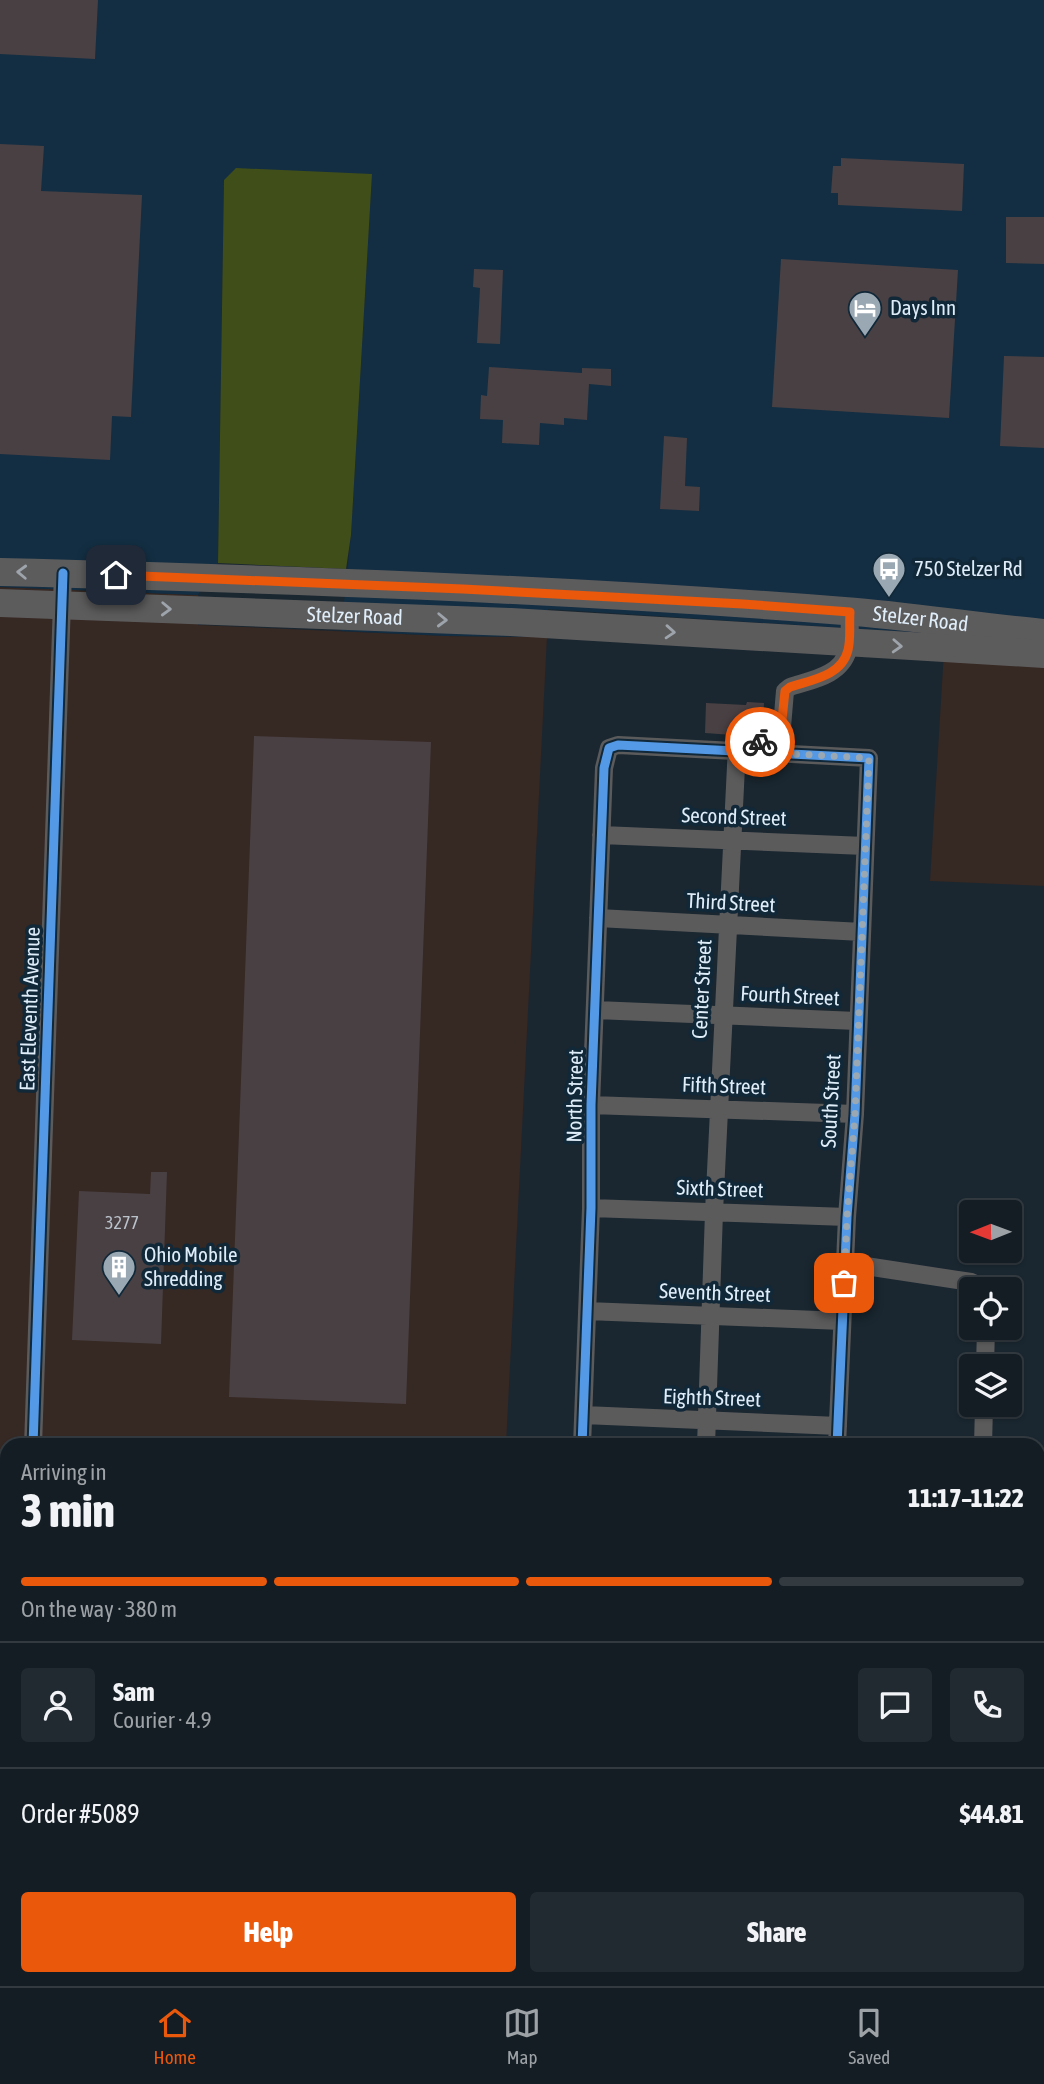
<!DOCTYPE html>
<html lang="en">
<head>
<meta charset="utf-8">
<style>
	body { margin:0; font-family:"Asap Condensed",sans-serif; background:#212a31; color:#f1f3f6; height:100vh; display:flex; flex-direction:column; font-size:26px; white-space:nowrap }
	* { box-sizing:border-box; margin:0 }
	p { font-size:23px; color:#9da2a6 }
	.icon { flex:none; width:38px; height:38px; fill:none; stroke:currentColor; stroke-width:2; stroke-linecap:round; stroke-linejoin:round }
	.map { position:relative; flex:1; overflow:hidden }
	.sheet { position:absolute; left:0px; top:1438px; width:1045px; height:548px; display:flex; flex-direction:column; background:#141d24; border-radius:21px 21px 0 0; box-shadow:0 2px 5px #0004,0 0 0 2px #333b41 }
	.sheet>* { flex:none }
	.needle { width:46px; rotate:269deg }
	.controls { position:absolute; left:959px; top:1200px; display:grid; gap:14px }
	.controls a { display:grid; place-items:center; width:63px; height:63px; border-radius:7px; background:#141d24; box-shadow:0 2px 5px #0004,0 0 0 2px #333b41; font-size:35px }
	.pin { position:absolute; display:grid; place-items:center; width:60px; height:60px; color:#fff; margin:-30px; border-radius:14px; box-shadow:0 4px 10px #0006 }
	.courier { position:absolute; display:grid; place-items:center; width:70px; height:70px; margin:-35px; border:5px solid #ea580c; border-radius:50%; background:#fff; color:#222; box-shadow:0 2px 9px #0007 }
	.head em { font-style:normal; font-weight:800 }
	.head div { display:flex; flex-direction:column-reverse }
	.head { display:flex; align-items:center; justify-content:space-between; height:119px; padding:0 21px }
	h1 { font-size:46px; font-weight:800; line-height:52px }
	.bar { display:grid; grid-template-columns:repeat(4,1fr); gap:10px 7px; align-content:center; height:84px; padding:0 21px }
	.bar i { height:9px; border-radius:5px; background:#333b41 }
	.bar .on { background:#ea580c }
	.bar p { grid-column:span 4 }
	.line { display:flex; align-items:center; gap:18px; padding:0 21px; border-top:2px solid #333b41 }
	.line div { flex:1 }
	.round { display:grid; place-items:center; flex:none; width:74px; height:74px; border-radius:7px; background:#212a31 }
	.primary-button { display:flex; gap:14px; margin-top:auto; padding:14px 21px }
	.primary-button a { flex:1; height:80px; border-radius:7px; background:#ea580c; color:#fff; font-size:28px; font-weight:800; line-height:80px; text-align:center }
	.primary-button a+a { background:#212a31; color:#f1f3f6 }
	.dock { display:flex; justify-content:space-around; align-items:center; height:98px; border-top:2px solid #333b41; background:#141d24; font-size:19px; color:#9da2a6 }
	.dock a { display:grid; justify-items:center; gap:4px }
	.dock .on { color:#ea580c }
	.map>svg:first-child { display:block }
</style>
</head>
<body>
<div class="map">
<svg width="1044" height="1986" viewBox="0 0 1044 1986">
	<rect width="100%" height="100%" fill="#1a2730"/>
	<path fill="#362823" d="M0 587 198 595V625L447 636 547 637 506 1445 7 1446V1826H0Z
		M945 635 1044 641V886L930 881Z"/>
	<path fill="#132e42" d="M0 0H1044V641L548 609 547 637 447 636 341 631 351 535 372 174 224 180 218 563 198 595 0 587Z
		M1038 1918H1044V1986H885V1979H1038Z"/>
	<path fill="#404e1a" d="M236 168 372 174 351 535 346 569 218 563 224 180Z
		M0 1826H7V1979H885V1986H0Z"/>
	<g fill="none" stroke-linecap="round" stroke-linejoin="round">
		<path stroke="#1f5a5d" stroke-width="5" d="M0 1979 163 1986
			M173 1979 179 1986"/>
	</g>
	<path fill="#494043" d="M0 0H98L95 59 0 54Z
		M0 144 44 146 41 191 142 195 131 417 112 416 110 460 0 454Z
		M841 158 964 164 962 211 838 205V193H831L833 166H841Z
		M1006 217H1044V264L1006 263Z
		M781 259 958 270 949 418 772 407Z
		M474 269 503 270 500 344 477 343 480 288 473 287Z
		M1004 356 1044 357V448L1000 446Z
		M489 367 582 373V368L611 369V386L589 384 587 420 564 418V425L540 423 539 445 502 443 503 420 480 419 481 395 487 396Z
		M664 436 687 438 685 486 700 487 699 511 660 509Z
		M747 702 764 703 762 731 741 732 733 735 705 733 706 703 746 705Z
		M254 736 431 742 406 1404 229 1397Z
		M151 1172H167L161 1344 72 1340 79 1191 150 1194Z"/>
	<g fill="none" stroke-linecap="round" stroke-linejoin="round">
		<path stroke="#5c5b5c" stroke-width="18" d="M601 835 865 846
			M598 918 862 932
			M596 1010 857 1021
			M591 1105 855 1114
			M591 1208 847 1217
			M846 1263 971 1282 980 1286 983 1290
			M587 1311 842 1321
			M985 1367 986 1328
			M584 1415 838 1426
			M33 1446 63 573
			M582 1446 591 1208V1105L604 768 609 748 618 745 869 758 855 1114 847 1217 837 1446
			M706 1446 714 1212 737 746 741 743 777 742 781 739 785 691 790 687C811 680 841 676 848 650 851 638 849 624 850 612
			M983 1446 984 1405
			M1038 1895 1044 1897"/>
		<g stroke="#5d5c5d" stroke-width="28">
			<path id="s1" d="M0 572C281 579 564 589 844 611 911 616 977 627 1044 633"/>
			<path id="s2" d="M0 603 511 622 1044 654"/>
		</g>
		<defs>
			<path id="cycleway" d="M33 1446 63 573
				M582 1446 591 1208V1105L604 768 609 748 618 745 869 758 855 1114 847 1217 837 1446"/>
		</defs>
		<use href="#cycleway" stroke="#112839" stroke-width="13"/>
		<use href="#cycleway" stroke="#5399e6" stroke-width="9"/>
	</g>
	<defs><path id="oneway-chevron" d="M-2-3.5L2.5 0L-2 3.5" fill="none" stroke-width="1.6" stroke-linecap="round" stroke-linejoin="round" transform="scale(1.75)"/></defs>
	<g stroke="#9ea4ab">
		<use href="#oneway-chevron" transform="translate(22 572) rotate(-178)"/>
		<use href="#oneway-chevron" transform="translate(166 609) rotate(2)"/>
		<use href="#oneway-chevron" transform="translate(442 620) rotate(2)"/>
		<use href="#oneway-chevron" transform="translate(670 632) rotate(4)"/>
		<use href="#oneway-chevron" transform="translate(897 646) rotate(3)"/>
	</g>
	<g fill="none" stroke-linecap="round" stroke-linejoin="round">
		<path stroke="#9aa8b3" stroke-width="7" stroke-dasharray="0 12.6" d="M760 742 741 743 737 747V751L869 758 855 1114 847 1217 844 1283"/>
		<path stroke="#ea580c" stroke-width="9" d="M116 575 463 589 743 604 850 612C849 624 851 639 848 650 842 676 811 680 790 687L785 691 780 739 776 743 760 742"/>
	</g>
	<defs>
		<symbol id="hotel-pin" viewBox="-11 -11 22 30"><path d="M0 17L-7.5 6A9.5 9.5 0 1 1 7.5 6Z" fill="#9aa8b3" stroke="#112839"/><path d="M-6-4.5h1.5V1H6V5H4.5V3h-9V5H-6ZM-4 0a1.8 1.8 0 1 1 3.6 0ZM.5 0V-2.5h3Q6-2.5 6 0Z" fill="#fff"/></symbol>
		<symbol id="bus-pin" viewBox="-11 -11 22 30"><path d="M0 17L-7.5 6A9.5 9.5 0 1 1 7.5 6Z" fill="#9aa8b3" stroke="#112839"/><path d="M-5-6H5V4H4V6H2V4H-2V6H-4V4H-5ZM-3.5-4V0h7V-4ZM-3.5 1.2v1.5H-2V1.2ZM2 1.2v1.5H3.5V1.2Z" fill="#fff"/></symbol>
		<symbol id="building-pin" viewBox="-11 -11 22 30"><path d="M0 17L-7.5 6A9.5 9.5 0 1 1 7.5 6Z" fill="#9aa8b3" stroke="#112839"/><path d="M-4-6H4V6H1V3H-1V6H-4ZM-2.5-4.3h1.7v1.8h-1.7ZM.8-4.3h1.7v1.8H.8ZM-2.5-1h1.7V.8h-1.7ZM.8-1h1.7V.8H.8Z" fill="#fff"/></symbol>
	</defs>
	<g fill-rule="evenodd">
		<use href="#hotel-pin" x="846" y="289" width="38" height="52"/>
		<use href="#bus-pin" x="870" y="550" width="38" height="52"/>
		<use href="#building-pin" x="100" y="1248" width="38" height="52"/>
	</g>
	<g text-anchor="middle" stroke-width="7" stroke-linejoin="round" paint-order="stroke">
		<g font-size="18" fill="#bac2cc">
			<text x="122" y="1229">3277</text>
		</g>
		<g font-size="21" fill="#dfedf9" stroke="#112839" text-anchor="start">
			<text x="890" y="315">Days Inn</text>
			<text x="914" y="576">750 Stelzer Rd</text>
			<text x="144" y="1262">Ohio Mobile<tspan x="144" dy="24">Shredding</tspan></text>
		</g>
		<g font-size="21" fill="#dfedf9" stroke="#112839">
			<text dy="7" stroke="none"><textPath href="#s2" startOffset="355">Stelzer Road</textPath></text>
			<text dy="7" stroke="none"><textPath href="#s1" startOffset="922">Stelzer Road</textPath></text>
			<text transform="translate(734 817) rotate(2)" y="7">Second Street</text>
			<text transform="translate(731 903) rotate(3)" y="7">Third Street</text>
			<text transform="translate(702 989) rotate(-87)" y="7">Center Street</text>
			<text transform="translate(790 996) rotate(3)" y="7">Fourth Street</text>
			<text transform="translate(30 1009) rotate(-88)" y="7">East Eleventh Avenue</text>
			<text transform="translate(724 1086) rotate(2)" y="7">Fifth Street</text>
			<text transform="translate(575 1096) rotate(-89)" y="7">North Street</text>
			<text transform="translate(831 1101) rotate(-87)" y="7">South Street</text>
			<text transform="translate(720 1189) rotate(2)" y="7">Sixth Street</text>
			<text transform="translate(715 1293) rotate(2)" y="7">Seventh Street</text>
			<text transform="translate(712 1398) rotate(2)" y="7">Eighth Street</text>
		</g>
	</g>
</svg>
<div class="controls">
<a><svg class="needle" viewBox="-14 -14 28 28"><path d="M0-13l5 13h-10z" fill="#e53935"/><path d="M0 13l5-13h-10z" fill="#9da2a6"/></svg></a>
<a><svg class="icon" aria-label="locate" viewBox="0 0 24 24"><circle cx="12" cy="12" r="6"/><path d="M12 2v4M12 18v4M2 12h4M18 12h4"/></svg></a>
<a><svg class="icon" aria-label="layers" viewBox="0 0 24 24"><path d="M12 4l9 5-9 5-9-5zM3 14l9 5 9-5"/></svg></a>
</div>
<div class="pin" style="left:844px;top:1283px;background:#ea580c"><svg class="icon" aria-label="bag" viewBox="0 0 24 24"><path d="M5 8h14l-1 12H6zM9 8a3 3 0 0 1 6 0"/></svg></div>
<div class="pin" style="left:116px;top:575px;background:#1f2937"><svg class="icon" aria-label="home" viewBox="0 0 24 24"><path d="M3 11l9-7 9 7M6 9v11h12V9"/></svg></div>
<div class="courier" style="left:760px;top:742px"><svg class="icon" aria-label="bike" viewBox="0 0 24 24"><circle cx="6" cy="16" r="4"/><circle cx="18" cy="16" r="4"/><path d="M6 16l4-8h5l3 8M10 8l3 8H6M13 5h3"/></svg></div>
<section class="sheet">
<div class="head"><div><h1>3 min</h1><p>Arriving in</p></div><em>11:17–11:22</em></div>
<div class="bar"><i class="on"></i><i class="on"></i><i class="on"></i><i></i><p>On the way · 380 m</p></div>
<div class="line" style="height:126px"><a class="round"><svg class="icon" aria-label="person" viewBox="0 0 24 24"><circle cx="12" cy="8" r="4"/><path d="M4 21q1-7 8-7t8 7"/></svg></a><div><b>Sam</b><p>Courier · 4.9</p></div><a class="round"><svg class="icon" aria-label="chat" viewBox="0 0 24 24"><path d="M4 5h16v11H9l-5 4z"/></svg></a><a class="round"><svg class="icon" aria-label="phone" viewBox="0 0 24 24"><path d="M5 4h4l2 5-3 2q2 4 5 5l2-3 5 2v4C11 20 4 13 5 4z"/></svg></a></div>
<div class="line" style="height:91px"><div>Order #5089</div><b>$44.81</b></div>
<div class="primary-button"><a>Help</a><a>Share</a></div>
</section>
</div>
<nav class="dock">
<a class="on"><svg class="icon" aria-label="home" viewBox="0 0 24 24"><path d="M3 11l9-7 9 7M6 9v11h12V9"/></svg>Home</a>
<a><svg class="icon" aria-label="map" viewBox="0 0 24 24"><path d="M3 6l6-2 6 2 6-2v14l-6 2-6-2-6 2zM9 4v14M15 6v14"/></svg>Map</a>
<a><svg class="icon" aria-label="saved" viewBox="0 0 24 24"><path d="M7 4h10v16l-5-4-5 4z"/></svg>Saved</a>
</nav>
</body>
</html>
